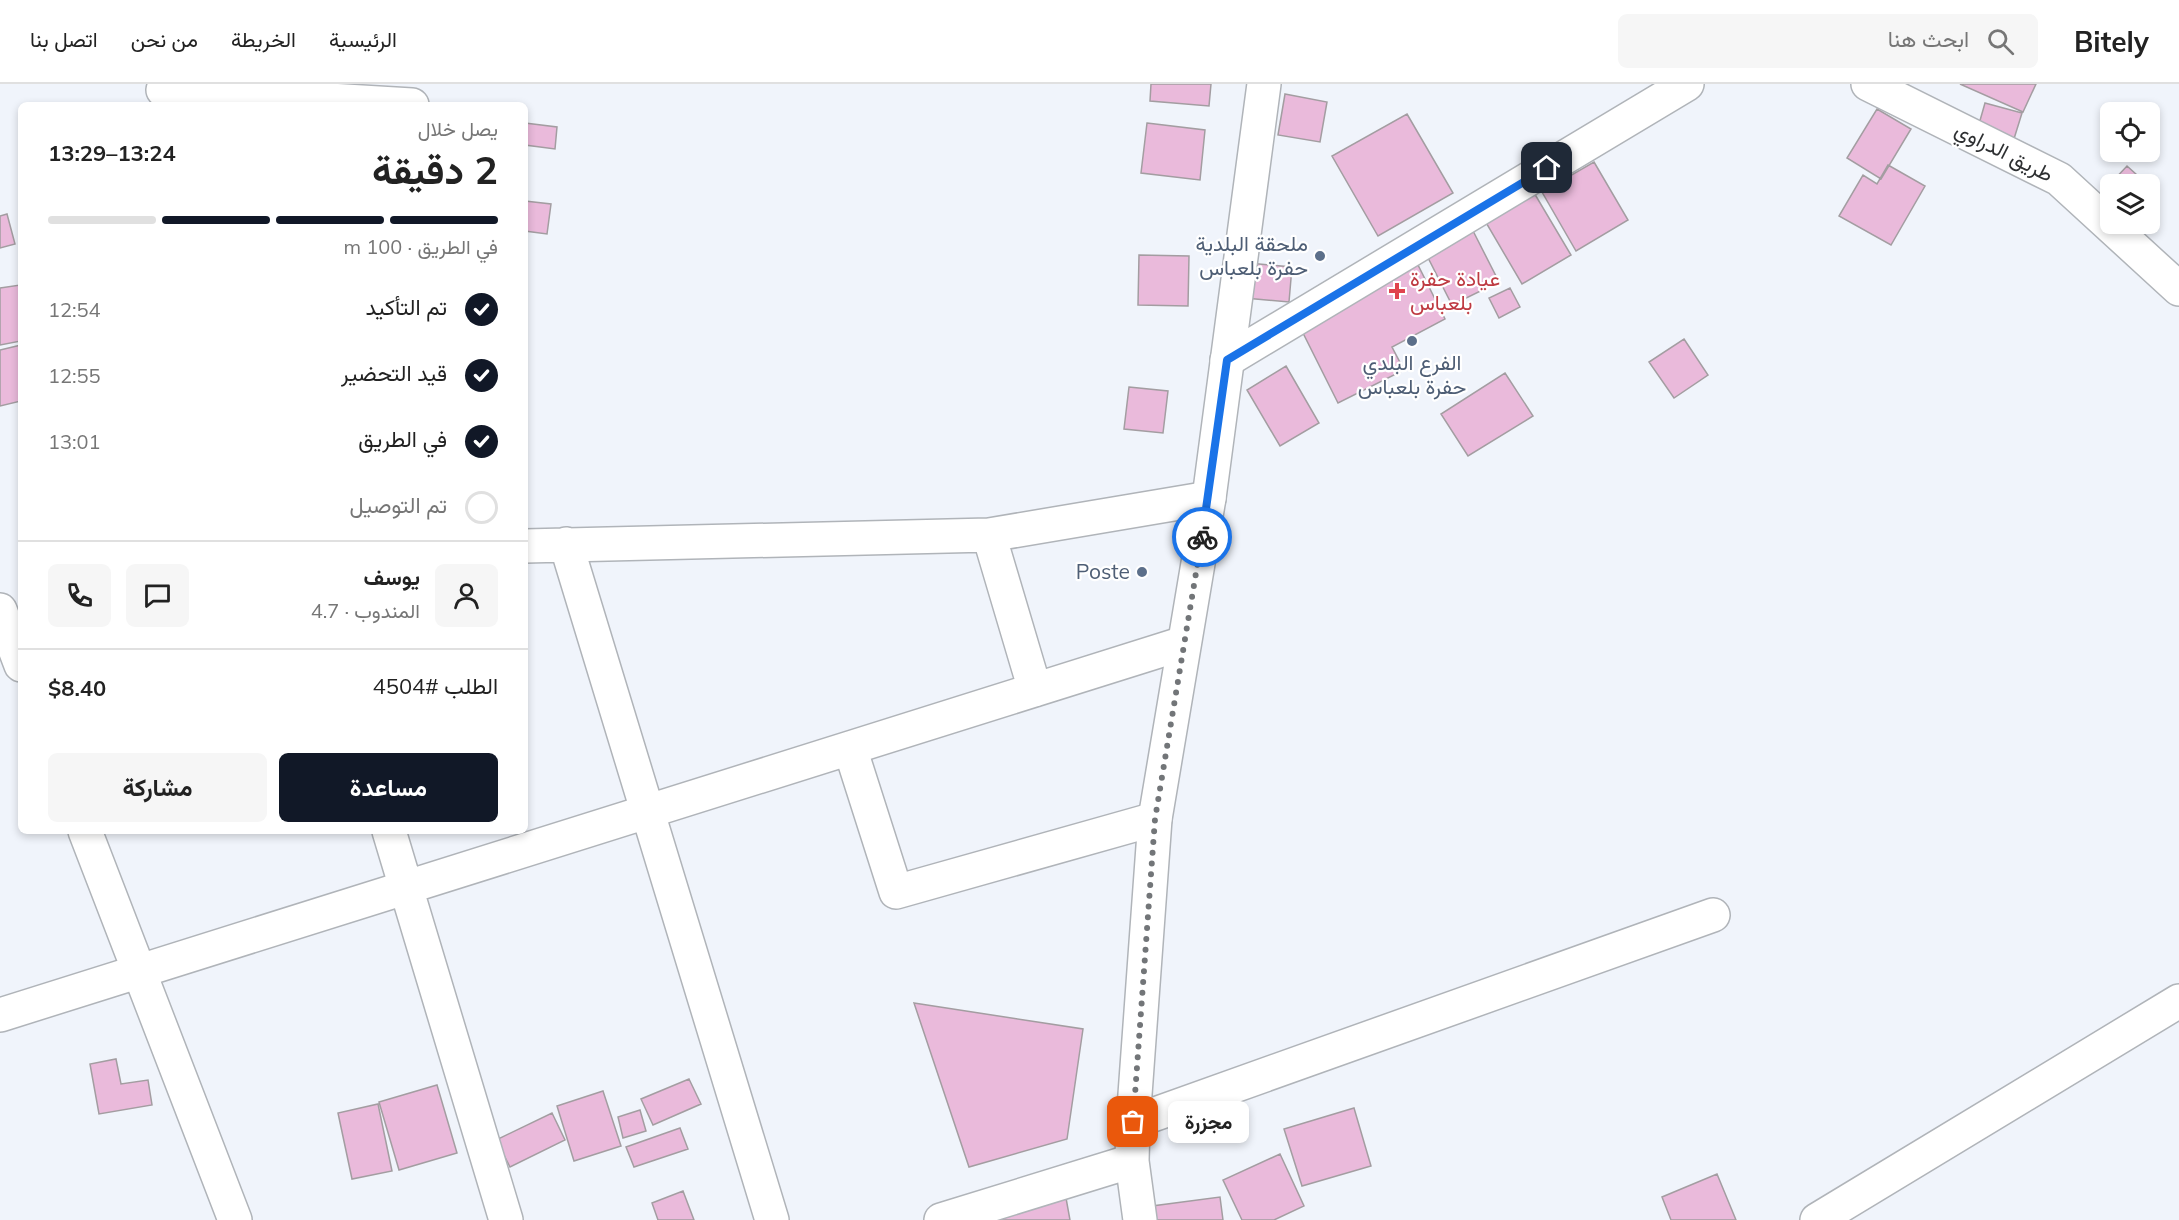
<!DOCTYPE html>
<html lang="ar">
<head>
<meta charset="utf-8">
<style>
	body { margin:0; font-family:Mulish,Vazirmatn,sans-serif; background:#f6f6f6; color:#222; direction:rtl; height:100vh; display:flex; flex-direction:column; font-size:22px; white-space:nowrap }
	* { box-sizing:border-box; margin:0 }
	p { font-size:20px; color:#767676 }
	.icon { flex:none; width:33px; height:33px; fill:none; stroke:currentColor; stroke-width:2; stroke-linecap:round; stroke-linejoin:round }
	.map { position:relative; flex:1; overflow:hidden; direction:ltr }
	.drawer { position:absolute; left:18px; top:18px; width:510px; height:732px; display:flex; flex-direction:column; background:#fff; border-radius:9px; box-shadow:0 3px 9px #0003; direction:rtl }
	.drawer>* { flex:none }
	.fabs { position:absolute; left:2100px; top:18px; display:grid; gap:12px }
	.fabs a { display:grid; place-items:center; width:60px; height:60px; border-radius:9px; background:#fff; box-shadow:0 3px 9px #0003; font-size:30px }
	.pin { position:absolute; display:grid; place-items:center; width:51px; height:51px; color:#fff; margin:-26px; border-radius:12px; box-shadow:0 3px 9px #0006 }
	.courier { position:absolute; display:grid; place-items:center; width:60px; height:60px; margin:-30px; border:4px solid #1a73e8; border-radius:50%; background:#fff; color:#222; box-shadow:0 2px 8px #0007 }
	.bubble { position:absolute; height:42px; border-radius:9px; background:#fff; box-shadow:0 3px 9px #0003; font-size:20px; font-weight:700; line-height:42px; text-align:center; direction:rtl }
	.overview em { font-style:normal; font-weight:700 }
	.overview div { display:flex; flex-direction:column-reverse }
	.overview { display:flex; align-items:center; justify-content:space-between; height:102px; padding:0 30px }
	h1 { font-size:39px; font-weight:700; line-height:45px }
	.bar { display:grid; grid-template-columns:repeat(4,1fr); gap:9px 6px; align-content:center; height:72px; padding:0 30px }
	.bar i { height:8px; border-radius:4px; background:#e0e0e0 }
	.bar .selected { background:#111827 }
	.bar p { grid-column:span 4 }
	.line { display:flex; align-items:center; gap:15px; padding:0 30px; border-top:2px solid #e0e0e0 }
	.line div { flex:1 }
	.round { display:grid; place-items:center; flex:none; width:63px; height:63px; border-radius:9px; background:#f6f6f6 }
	ol { padding:0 30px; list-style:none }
	li { display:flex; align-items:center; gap:18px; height:66px }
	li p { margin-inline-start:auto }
	li .icon { padding:6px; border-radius:50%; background:#111827; color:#fff; stroke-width:4 }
	li:last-child { color:#767676 }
	li i { width:33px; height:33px; border:3px solid #e0e0e0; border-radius:50% }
	.action { display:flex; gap:12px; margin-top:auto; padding:12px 30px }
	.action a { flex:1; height:69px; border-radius:9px; background:#111827; color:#fff; font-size:24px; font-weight:700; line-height:69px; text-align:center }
	.action a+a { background:#f6f6f6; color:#222 }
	header { display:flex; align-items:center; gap:36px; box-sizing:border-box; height:84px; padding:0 30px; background:#fff; border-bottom:2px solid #e0e0e0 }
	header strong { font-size:28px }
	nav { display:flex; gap:33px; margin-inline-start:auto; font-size:21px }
	.search { width:420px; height:54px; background:#f6f6f6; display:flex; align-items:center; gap:15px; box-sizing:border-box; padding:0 21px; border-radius:9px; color:#767676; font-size:22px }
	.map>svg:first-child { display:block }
</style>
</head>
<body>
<header>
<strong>Bitely</strong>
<div class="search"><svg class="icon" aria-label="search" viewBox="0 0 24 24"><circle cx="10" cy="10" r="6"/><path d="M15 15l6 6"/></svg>ابحث هنا</div>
<nav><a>الرئيسية</a><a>الخريطة</a><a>من نحن</a><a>اتصل بنا</a></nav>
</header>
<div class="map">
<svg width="2179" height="1136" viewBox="0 0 2179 1136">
	<rect width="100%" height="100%" fill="#f0f4fb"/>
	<path fill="#eabadb" stroke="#a39da1" stroke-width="1.5" d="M1151 0H1211L1209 22 1150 17Z
		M1960 0H2036L2023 28Z
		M1285 10 1327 18 1320 58 1278 51Z
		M1985 19 2022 29 2013 58 1977 47Z
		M1877 25 1911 45 1881 95 1847 74Z
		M1407 30 1453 109 1378 152 1332 72Z
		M525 39 557 43 555 65 525 61Z
		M1147 39 1205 46 1200 96 1141 89Z
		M1594 78 1628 136 1576 167 1542 108Z
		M1888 81 1925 102 1891 161 1839 132 1863 91 1877 100Z
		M2127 82 2147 100H2110V128L2096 115Z
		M1530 102 1571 171 1522 200 1481 130Z
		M525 117 551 120 547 150 525 147Z
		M7 130 15 160 0 164V132Z
		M1467 135 1499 198 1452 221 1420 158Z
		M1411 167 1445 235 1392 263 1404 286 1338 319 1292 227Z
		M1139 171 1189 172 1188 222 1138 221Z
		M1249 179 1292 183 1289 218 1245 214Z
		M20 201 21 257 0 261V204Z
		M1510 204 1520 223 1499 234 1489 214Z
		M1684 255 1708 291 1674 314 1649 278Z
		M21 261V317L0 322V266Z
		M1286 282 1319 339 1280 362 1247 306Z
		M1505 289 1533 332 1468 372 1441 330Z
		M1129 303 1168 307 1163 349 1124 345Z
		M914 919 1083 945 1067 1055 969 1083Z
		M116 975 121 1000 148 996 152 1021 99 1030 90 980Z
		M689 995 701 1020 653 1041 641 1015Z
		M437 1001 457 1069 399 1086 379 1018Z
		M603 1007 621 1062 574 1077 557 1022Z
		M378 1020 392 1087 352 1095 338 1029Z
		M1354 1024 1371 1082 1302 1102 1284 1045Z
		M640 1026 646 1047 623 1054 618 1033Z
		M552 1029 565 1056 510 1083 496 1056Z
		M680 1044 688 1065 634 1083 626 1063Z
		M1280 1070 1304 1122 1274 1136H1242L1223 1096Z
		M1717 1090 1736 1136H1671L1662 1113Z
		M1064 1103 1070 1136H983Z
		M683 1107 694 1136H658L652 1119Z
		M1220 1113 1223 1136H1139L1137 1124Z"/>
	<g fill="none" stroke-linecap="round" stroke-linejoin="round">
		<defs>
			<path id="minor" d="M1868 0 2059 95 2179 205
				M163 6 412 21
				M1227 276 1687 0
				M989 451 1035 606
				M566 460 772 1136
				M525 462 989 451 1209 414
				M0 526 21 581
				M850 664 896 808 1155 735
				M85 747 235 1136
				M389 747 506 1136
				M0 931 1184 559
				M1133 1038 1713 831
				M1817 1136 2179 917"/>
			<path id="tertiary" d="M941 1136 1132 1077
				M1140 1136 1132 1077 1133 1038 1155 735 1209 414 1264 0"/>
		</defs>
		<use href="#minor" stroke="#b0b4b9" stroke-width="36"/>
		<use href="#tertiary" stroke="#b0b4b9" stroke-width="36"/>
		<use href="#minor" stroke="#fff" stroke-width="33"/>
		<use href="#tertiary" stroke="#fff" stroke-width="33"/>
	</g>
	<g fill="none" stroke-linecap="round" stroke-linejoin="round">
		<path stroke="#727578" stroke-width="6" stroke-dasharray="0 10.8" d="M1133 1038 1155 735 1202 453"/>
		<path stroke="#1a73e8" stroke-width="8" d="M1202 453 1227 276 1547 84"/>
	</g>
	<g fill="#5c6f8a" stroke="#fff" stroke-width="2">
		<circle cx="1320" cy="172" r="6"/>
		<circle cx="1412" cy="257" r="6"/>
		<circle cx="1142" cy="488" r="6"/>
	</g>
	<path fill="#e0444e" stroke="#fff" stroke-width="2" d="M1394 198h6v6h6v6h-6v6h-6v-6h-6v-6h6z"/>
	<g text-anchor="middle" stroke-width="4.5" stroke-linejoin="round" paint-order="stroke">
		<g font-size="21" fill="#2e3032" stroke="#fff">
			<text transform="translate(2004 68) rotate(27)" y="7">طريق الدراوي</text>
		</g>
		<g font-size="21" fill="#4e5e75" stroke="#fff" text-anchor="end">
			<text x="1308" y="167">ملحقة البلدية<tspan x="1308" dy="24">حفرة بلعباس</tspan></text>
			<text x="1412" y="286" text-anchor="middle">الفرع البلدي<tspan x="1412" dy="24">حفرة بلعباس</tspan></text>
			<text x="1130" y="495">Poste</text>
		</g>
		<g font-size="21" fill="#be3a42" stroke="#fff" text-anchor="start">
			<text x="1410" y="202">عيادة حفرة<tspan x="1410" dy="24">بلعباس</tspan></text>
		</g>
	</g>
</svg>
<div class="fabs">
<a><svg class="icon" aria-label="locate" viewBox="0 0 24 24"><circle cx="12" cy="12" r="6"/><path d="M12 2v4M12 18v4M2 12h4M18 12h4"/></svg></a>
<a><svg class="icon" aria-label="layers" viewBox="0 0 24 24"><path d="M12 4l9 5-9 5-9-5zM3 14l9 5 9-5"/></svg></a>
</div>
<div class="pin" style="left:1133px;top:1038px;background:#ea580c"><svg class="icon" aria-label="bag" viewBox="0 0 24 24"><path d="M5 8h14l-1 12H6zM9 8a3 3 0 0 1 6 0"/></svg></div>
<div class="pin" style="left:1547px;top:84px;background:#1f2937"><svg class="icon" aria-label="home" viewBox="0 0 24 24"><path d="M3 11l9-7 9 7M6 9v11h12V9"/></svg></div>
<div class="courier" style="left:1202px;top:453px"><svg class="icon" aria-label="bike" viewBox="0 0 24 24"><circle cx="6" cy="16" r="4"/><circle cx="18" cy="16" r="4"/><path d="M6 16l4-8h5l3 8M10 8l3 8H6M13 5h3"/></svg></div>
<div class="bubble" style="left:1168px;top:1017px;width:81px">مجزرة</div>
<section class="drawer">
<div class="overview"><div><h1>2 دقيقة</h1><p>يصل خلال</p></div><em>13:24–13:29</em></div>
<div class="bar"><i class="selected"></i><i class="selected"></i><i class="selected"></i><i></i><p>في الطريق · 100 m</p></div>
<ol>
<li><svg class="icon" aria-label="check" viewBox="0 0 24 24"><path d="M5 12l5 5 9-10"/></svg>تم التأكيد<p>12:54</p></li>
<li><svg class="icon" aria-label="check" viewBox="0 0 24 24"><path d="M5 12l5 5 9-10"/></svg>قيد التحضير<p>12:55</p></li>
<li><svg class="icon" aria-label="check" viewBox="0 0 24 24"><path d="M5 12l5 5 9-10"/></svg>في الطريق<p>13:01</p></li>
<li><i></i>تم التوصيل</li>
</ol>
<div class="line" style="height:108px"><a class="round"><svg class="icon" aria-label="person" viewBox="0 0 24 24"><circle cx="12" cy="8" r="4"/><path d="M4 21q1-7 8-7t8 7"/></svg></a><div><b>يوسف</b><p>المندوب · 4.7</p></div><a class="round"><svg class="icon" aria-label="chat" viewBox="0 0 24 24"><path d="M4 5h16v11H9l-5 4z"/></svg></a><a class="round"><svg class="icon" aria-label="phone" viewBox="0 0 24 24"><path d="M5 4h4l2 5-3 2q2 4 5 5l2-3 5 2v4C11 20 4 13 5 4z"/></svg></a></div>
<div class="line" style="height:78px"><div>الطلب #4504</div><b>$8.40</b></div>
<div class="action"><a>مساعدة</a><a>مشاركة</a></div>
</section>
</div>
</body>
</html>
